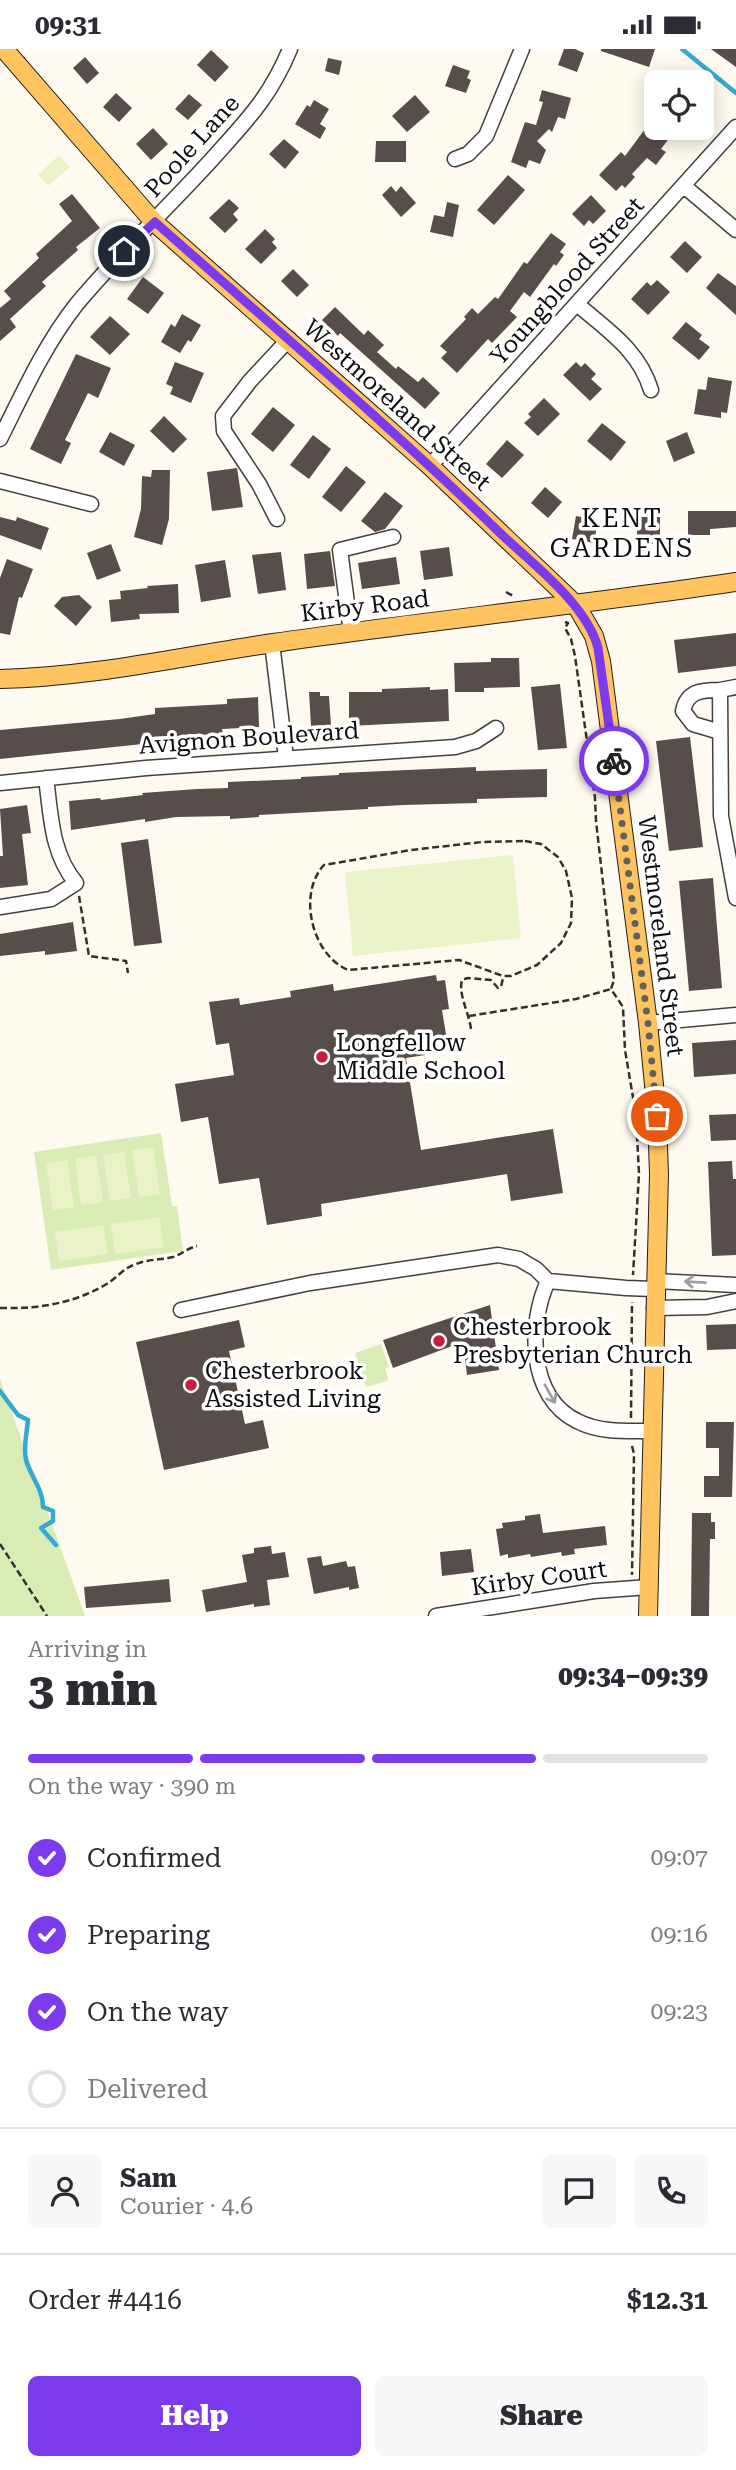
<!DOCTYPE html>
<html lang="en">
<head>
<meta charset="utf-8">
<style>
	body { margin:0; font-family:"Roboto Serif",serif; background:#f7f7f7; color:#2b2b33; height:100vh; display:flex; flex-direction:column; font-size:26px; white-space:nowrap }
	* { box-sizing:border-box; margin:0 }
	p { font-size:23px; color:#7c7c81 }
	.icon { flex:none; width:38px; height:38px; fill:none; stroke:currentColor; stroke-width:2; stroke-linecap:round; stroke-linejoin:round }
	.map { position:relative; height:1567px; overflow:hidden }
	.sheet { display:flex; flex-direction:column; background:#fff; flex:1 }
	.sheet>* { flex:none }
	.controls { position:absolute; left:644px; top:21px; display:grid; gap:14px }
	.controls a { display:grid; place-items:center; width:70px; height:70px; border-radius:10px; background:#fff; box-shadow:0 4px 18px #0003; font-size:35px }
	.pin { position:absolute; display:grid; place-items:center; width:60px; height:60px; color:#fff; margin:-30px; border:4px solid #fff; border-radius:50%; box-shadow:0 2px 7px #0007 }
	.courier { position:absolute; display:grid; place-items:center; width:70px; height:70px; margin:-35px; border:5px solid #7c3aed; border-radius:50%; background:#fff; color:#222; box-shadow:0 2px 9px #0007 }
	.headline em { font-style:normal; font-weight:800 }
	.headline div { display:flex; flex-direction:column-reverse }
	.headline { display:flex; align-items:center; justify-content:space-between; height:119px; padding:0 28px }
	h1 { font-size:46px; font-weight:800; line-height:52px }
	.bar { display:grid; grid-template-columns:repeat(4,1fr); gap:10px 7px; align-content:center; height:84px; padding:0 28px }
	.bar i { height:9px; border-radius:5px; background:#e1e1e2 }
	.bar .on { background:#7c3aed }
	.bar p { grid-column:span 4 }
	.line { display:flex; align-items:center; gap:18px; padding:0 28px; border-top:2px solid #e1e1e2 }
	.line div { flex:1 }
	.round { display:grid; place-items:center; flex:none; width:74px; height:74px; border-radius:10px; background:#f7f7f7 }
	ol { padding:0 28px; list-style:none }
	li { display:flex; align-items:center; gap:21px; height:77px }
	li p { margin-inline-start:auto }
	li .icon { padding:7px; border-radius:50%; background:#7c3aed; color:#fff; stroke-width:4 }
	li:last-child { color:#7c7c81 }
	li i { width:38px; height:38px; border:4px solid #e1e1e2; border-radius:50% }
	.primary-button { display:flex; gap:14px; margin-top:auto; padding:14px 28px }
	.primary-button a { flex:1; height:80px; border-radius:10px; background:#7c3aed; color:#fff; font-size:28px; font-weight:800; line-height:80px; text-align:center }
	.primary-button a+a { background:#f7f7f7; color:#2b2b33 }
	.status { display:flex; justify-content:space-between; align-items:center; height:49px; padding:0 35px; background:#fff; direction:ltr }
	.status svg { height:19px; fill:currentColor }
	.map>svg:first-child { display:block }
</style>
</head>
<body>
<div class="status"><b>09:31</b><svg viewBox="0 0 49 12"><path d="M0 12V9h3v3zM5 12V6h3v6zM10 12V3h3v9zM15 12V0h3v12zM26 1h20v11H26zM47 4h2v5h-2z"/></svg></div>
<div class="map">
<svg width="736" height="1567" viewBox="0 0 736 1567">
	<rect width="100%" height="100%" fill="#fffaef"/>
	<path fill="#d9ecb6" d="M161 1084 172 1157H177L183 1202 51 1221 34 1103Z
		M381 1295 389 1318 385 1319 388 1329 387 1332 366 1338 355 1304Z
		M0 1330 85 1567H0Z"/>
	<path fill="#eaf3c8" d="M59 106 70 118 48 137 38 126Z
		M513 806 521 889 353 907 345 823Z
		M153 1098 160 1145 139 1148 132 1101Z
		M124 1103 131 1149 110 1152 103 1106Z
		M96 1107 103 1153 81 1156 75 1110Z
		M67 1111 74 1158 53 1161 46 1114Z
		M159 1168 164 1198 115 1205 111 1175Z
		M103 1176 108 1205 59 1212 55 1183Z"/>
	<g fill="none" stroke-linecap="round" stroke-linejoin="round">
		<path stroke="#33aad5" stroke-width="4.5" d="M682 0 736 44
			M0 1342 18 1366 28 1371C27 1383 23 1399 26 1411 31 1428 43 1440 43 1458L53 1462V1472L41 1479 56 1496"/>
	</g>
	<path fill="#574d4a" d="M564 0H575L584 4 577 23 558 16Z
		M601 0H655L649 18 601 2Z
		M711 0H736V18Z
		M211 1 229 18 215 33 197 16Z
		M85 8 99 24 87 35 73 19Z
		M328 9 342 12 339 26 325 22Z
		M453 16 470 22 467 29 471 31 466 44 445 37Z
		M542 41 571 49 565 70 558 68 552 83 549 80 537 92 546 101 540 115 529 111 526 119 511 113 525 73 536 76 543 53 539 52Z
		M116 44 132 59 119 73 103 58Z
		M189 45 202 56 188 71 175 60Z
		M415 46 430 63 407 83 392 67Z
		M314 51 329 60 320 75 326 79 320 90 295 75 307 56 310 58Z
		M648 76 652 79H666L673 84 661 100 666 103 656 116 647 109 632 125 635 128 625 139 622 136 616 142 599 126 621 103 625 107Z
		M153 79 168 95 151 111 136 95Z
		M284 90 299 103 285 120 269 105Z
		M376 92H406V113H375Z
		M508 126 525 141 494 176 477 161Z
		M391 137 396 143 401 137 416 154 401 168 382 146Z
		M72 145 100 179 76 198 78 201 42 233 46 237 10 270 16 278 0 292V259L11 250 4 242 39 209 36 205 72 172 59 155Z
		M591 146 606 162 593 175 589 171 584 177 572 165Z
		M229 150 239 159 233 165 238 171 225 184 209 169Z
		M447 153 459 156 453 188 430 183 434 166 444 168Z
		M265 180 275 190 272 193 277 199 261 215 245 200Z
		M551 184 566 195 560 203 564 206 556 217 554 215 530 248 524 243 510 262 517 268 492 294 488 290 457 324 441 309 447 303 440 297 466 270 464 268 472 259 478 265 495 248 498 250 524 213 527 215Z
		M685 192 702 208 687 224 670 208Z
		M293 220 309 236 297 248 281 232Z
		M718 224 736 237V266L706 239Z
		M143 228 164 244 148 265 127 250Z
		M657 231 670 243 648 266 631 250 647 233 651 237Z
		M335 258 364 286 368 281 384 296 377 303 396 320 398 317 418 333 423 328 440 344 425 360 340 284 338 287 322 271Z
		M182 265 201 276 191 293 188 291 180 304 161 293 171 275 175 278Z
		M110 267 130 285 110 306 90 288Z
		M686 273 702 286 699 290 710 298 699 311 672 289Z
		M76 305 111 319 98 349 88 344 65 391 71 394 61 415 30 400Z
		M175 313 204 324 191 354 170 345 173 338 166 335Z
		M576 313 581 318 585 314 596 325 591 330 602 340 590 352 563 326Z
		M708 328 732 332 727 364 721 363V369L694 365 698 340 706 341Z
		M544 349 560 365 538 387 524 374 531 368 528 365Z
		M273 358 295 376 273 403 251 385Z
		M164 367 187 390 173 404 150 382Z
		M602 374 626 393 611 412 587 392Z
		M110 383 135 396 124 417 99 403Z
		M687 383 695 404 674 413 666 392Z
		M313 386 331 400 309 430 290 416Z
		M507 391 524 406 502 429 486 415Z
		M346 417 366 433 341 463 322 448Z
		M237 419 243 458 212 462 207 423Z
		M152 421H170L169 470 162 496 134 488 141 460 142 427 151 428Z
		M545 438 562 453 548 469 531 454Z
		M385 443 403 457 385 480 375 483 361 472Z
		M688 462H736V478L710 480V486H688Z
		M576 467 598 471 594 494 572 490Z
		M0 468 16 472 17 468 49 479 41 501 0 486Z
		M637 468H660V486H653V495H637Z
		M111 495 121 522 97 531 87 504Z
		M449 498 453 527 424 531 420 502Z
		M330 502 335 537 307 540 304 505Z
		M281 503 286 541 258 545 252 506Z
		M396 508 400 535 362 540 358 514Z
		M7 510 33 520 22 549 19 548 10 586 0 584V529Z
		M225 511 231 548 201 553 195 516Z
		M178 535 179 564 139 565 140 570 111 573 109 551 121 550 120 542 148 539 147 537Z
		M79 546 92 558 76 577 54 557 62 548Z
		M736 584V617L678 624 674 591Z
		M491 609H519L520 638 484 639V643H455L454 614 491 613Z
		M560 635 567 699 538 701 531 638Z
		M430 638V641L448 640 449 672 349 677V643H382V640Z
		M309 643H320V647H329L331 676 311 677Z
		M258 648 259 678 222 680 223 685 151 688 152 694 0 710V681L120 670 155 665V659L227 655V650Z
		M690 688 703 798 669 802 656 692Z
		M476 718V722L547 720V748L477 750V754L404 756 368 758V760L259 766V768L230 770V767L176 768 145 773V770L71 781 69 752 100 749 101 751 143 746 142 744 197 740 228 739V733L301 730V728L339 726V724Z
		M27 756 31 784 22 785 28 836 0 839V807H3L0 760Z
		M148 790 162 894 134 897 121 794Z
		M713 829 722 939 689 942 679 832Z
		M73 873 77 902 45 906V902L0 907V885Z
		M436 926 437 932 445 931 449 960 442 961 447 991 424 995 425 1006 406 1009 421 1101 553 1080 563 1144 511 1152 507 1125 321 1155 322 1167 267 1176 259 1129 219 1135 208 1068 181 1073 175 1035 234 1026 229 994 216 996 209 953 239 949 240 956 291 948 290 942 333 935 334 942Z
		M736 991V1025L694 1028 692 994Z
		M736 1065V1091L711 1092 709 1066Z
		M732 1112 733 1130H736V1206L712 1207 708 1113Z
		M490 1256 499 1321 467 1326 463 1293 393 1319 383 1291Z
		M239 1271 245 1298 229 1302 245 1375 263 1371 269 1399 164 1421 136 1293Z
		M736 1275V1300L707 1301 706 1276Z
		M706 1373H734L732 1448H704V1427H719V1399H706Z
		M692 1464H711V1473H715V1490H710L709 1567H691Z
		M540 1465 543 1484 605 1477 607 1496 574 1500 575 1505 562 1507 561 1503 531 1508 530 1505 508 1509V1505L500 1507 496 1480 503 1479 502 1474 525 1471V1467Z
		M271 1497 272 1505 285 1503 289 1528 267 1531 270 1556 254 1558V1555L206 1563 202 1541 247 1533 242 1506 254 1504V1499Z
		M471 1500 474 1523 442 1527 440 1503Z
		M321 1507 323 1517 346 1512 348 1518 355 1517 359 1539 349 1541V1538L314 1545 307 1509Z
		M169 1530 171 1553 86 1559 84 1538Z"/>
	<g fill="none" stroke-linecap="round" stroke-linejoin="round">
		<defs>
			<path id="minor" d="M455 110 468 105 486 87 522 0
				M684 137 736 181
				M577 255C607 281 639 301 651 341
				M0 390C23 344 44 297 76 256 119 204 169 158 214 108 248 70 270 48 290 0
				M430 417 736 78
				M0 432 91 455
				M277 470 259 435 224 382 223 367 250 332 289 290
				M351 584 340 501 393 488
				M272 594 286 709
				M736 638 720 641 721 767 736 849
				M720 641C701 641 687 642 683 662L693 675 720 683
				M0 734 146 719 455 698 476 692 496 679
				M0 858 51 850 76 834C51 804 51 766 46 729
				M648 974 736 966
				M548 1232C528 1275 528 1348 577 1372 600 1384 627 1382 652 1382
				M655 1232 736 1236
				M654 1259 707 1258 736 1252
				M181 1261 310 1234 498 1206 519 1210 536 1220 548 1232 626 1239 654 1240
				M436 1567 594 1542 649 1538"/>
			<path id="major" d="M4 0 154 173 430 417 576 556 594 587 601 612 648 974 657 1067 659 1125 648 1567
				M0 630C93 628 182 607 273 594 427 572 582 556 736 533"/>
		</defs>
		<use href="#minor" stroke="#414141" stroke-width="17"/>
		<use href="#major" stroke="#1f1f1f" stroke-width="20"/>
		<path stroke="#303030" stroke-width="2.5" stroke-dasharray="7 3.5" stroke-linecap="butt" d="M506 543 515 548
			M565 573 568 574 565 579 571 590 575 607 595 749 596 772 614 931 611 940 623 958 625 1001 636 1066 639 1125 633 1226
			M525 792 541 795 558 808 566 822 572 849 571 874 561 894 537 916 511 927H503L459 911 348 921C312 906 297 845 324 816L411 801 482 793Z
			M79 847 89 907 126 912 128 924
			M469 967 576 950 611 940
			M471 980C469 964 458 945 462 931L468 929 491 931 498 939 501 938 503 929
			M0 1259C37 1260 72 1255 105 1236 116 1230 123 1219 136 1215 148 1210 161 1211 173 1208 182 1205 188 1199 197 1197
			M631 1369 632 1253
			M632 1397 634 1405 632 1526
			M0 1495 47 1567"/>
		<use href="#minor" stroke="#fff" stroke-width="14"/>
		<use href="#major" stroke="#ffc35f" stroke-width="18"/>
	</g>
	<defs><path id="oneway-shaft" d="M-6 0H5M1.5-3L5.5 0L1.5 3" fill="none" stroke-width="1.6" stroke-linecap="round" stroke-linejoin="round" transform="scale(1.75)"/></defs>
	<g stroke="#9f9f9f">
		<use href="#oneway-shaft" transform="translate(695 1233) rotate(-177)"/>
		<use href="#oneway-shaft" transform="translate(550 1345) rotate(61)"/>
	</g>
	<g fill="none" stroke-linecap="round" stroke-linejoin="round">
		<path stroke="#62615d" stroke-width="7" stroke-dasharray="0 12.6" d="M614 712 648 974 657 1067"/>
		<path stroke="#7c3aed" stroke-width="9" d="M124 202 155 173C270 275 388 375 499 483 531 514 586 554 598 599L614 712"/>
	</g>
	<g fill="#c71e3c" stroke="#fff" stroke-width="2.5">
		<circle cx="322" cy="1008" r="7"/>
		<circle cx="439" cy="1292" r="7"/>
		<circle cx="191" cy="1336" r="7"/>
	</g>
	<g text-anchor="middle" stroke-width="7" stroke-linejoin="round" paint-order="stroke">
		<g font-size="24" fill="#0e0e0e" stroke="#fff">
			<text transform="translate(192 97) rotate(-48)" y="8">Poole Lane</text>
			<text transform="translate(567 232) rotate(-48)" y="8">Youngblood Street</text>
			<text transform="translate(397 356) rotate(42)" y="8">Westmoreland Street</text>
			<text transform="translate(365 557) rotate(-7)" y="8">Kirby Road</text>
			<text transform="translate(249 689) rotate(-4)" y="8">Avignon Boulevard</text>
			<text transform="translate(661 887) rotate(83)" y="8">Westmoreland Street</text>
			<text transform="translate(539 1529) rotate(-8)" y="8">Kirby Court</text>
		</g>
		<g font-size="24" fill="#0e0e0e" stroke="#fff" text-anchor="start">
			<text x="336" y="1002">Longfellow<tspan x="336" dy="28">Middle School</tspan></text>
			<text x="453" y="1286">Chesterbrook<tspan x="453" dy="28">Presbyterian Church</tspan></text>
			<text x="205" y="1330">Chesterbrook<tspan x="205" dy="28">Assisted Living</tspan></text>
		</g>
		<g font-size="26" letter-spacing="2" fill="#0e0e0e" stroke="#fff">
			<text x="622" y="478">KENT<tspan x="622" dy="30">GARDENS</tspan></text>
		</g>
	</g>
</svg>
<div class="controls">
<a><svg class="icon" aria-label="locate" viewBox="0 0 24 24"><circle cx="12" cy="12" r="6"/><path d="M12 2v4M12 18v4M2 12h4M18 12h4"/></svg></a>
</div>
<div class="pin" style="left:657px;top:1067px;background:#ea580c"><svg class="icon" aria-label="bag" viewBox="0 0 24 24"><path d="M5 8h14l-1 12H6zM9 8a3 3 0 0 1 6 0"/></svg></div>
<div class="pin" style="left:124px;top:202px;background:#1f2937"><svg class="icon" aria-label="home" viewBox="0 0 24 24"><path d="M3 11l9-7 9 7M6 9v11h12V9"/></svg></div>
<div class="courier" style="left:614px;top:712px"><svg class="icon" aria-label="bike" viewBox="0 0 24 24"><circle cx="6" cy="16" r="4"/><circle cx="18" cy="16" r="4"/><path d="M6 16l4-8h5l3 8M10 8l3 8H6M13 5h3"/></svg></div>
</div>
<section class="sheet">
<div class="headline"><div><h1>3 min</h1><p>Arriving in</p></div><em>09:34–09:39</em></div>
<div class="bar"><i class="on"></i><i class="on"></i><i class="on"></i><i></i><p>On the way · 390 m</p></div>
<ol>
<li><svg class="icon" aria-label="check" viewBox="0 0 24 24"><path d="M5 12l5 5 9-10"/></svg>Confirmed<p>09:07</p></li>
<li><svg class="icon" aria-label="check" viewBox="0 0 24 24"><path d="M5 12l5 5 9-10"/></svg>Preparing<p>09:16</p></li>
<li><svg class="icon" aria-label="check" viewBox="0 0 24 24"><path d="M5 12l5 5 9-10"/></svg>On the way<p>09:23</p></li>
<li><i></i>Delivered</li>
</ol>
<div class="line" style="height:126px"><a class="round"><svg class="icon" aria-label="person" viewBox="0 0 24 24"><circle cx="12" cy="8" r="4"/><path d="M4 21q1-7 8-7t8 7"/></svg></a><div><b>Sam</b><p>Courier · 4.6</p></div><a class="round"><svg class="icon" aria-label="chat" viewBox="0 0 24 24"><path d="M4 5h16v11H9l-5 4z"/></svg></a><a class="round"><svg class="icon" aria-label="phone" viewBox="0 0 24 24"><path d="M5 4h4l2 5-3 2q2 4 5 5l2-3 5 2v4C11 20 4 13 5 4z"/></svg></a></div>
<div class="line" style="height:91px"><div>Order #4416</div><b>$12.31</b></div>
<div class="primary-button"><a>Help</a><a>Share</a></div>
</section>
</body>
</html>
